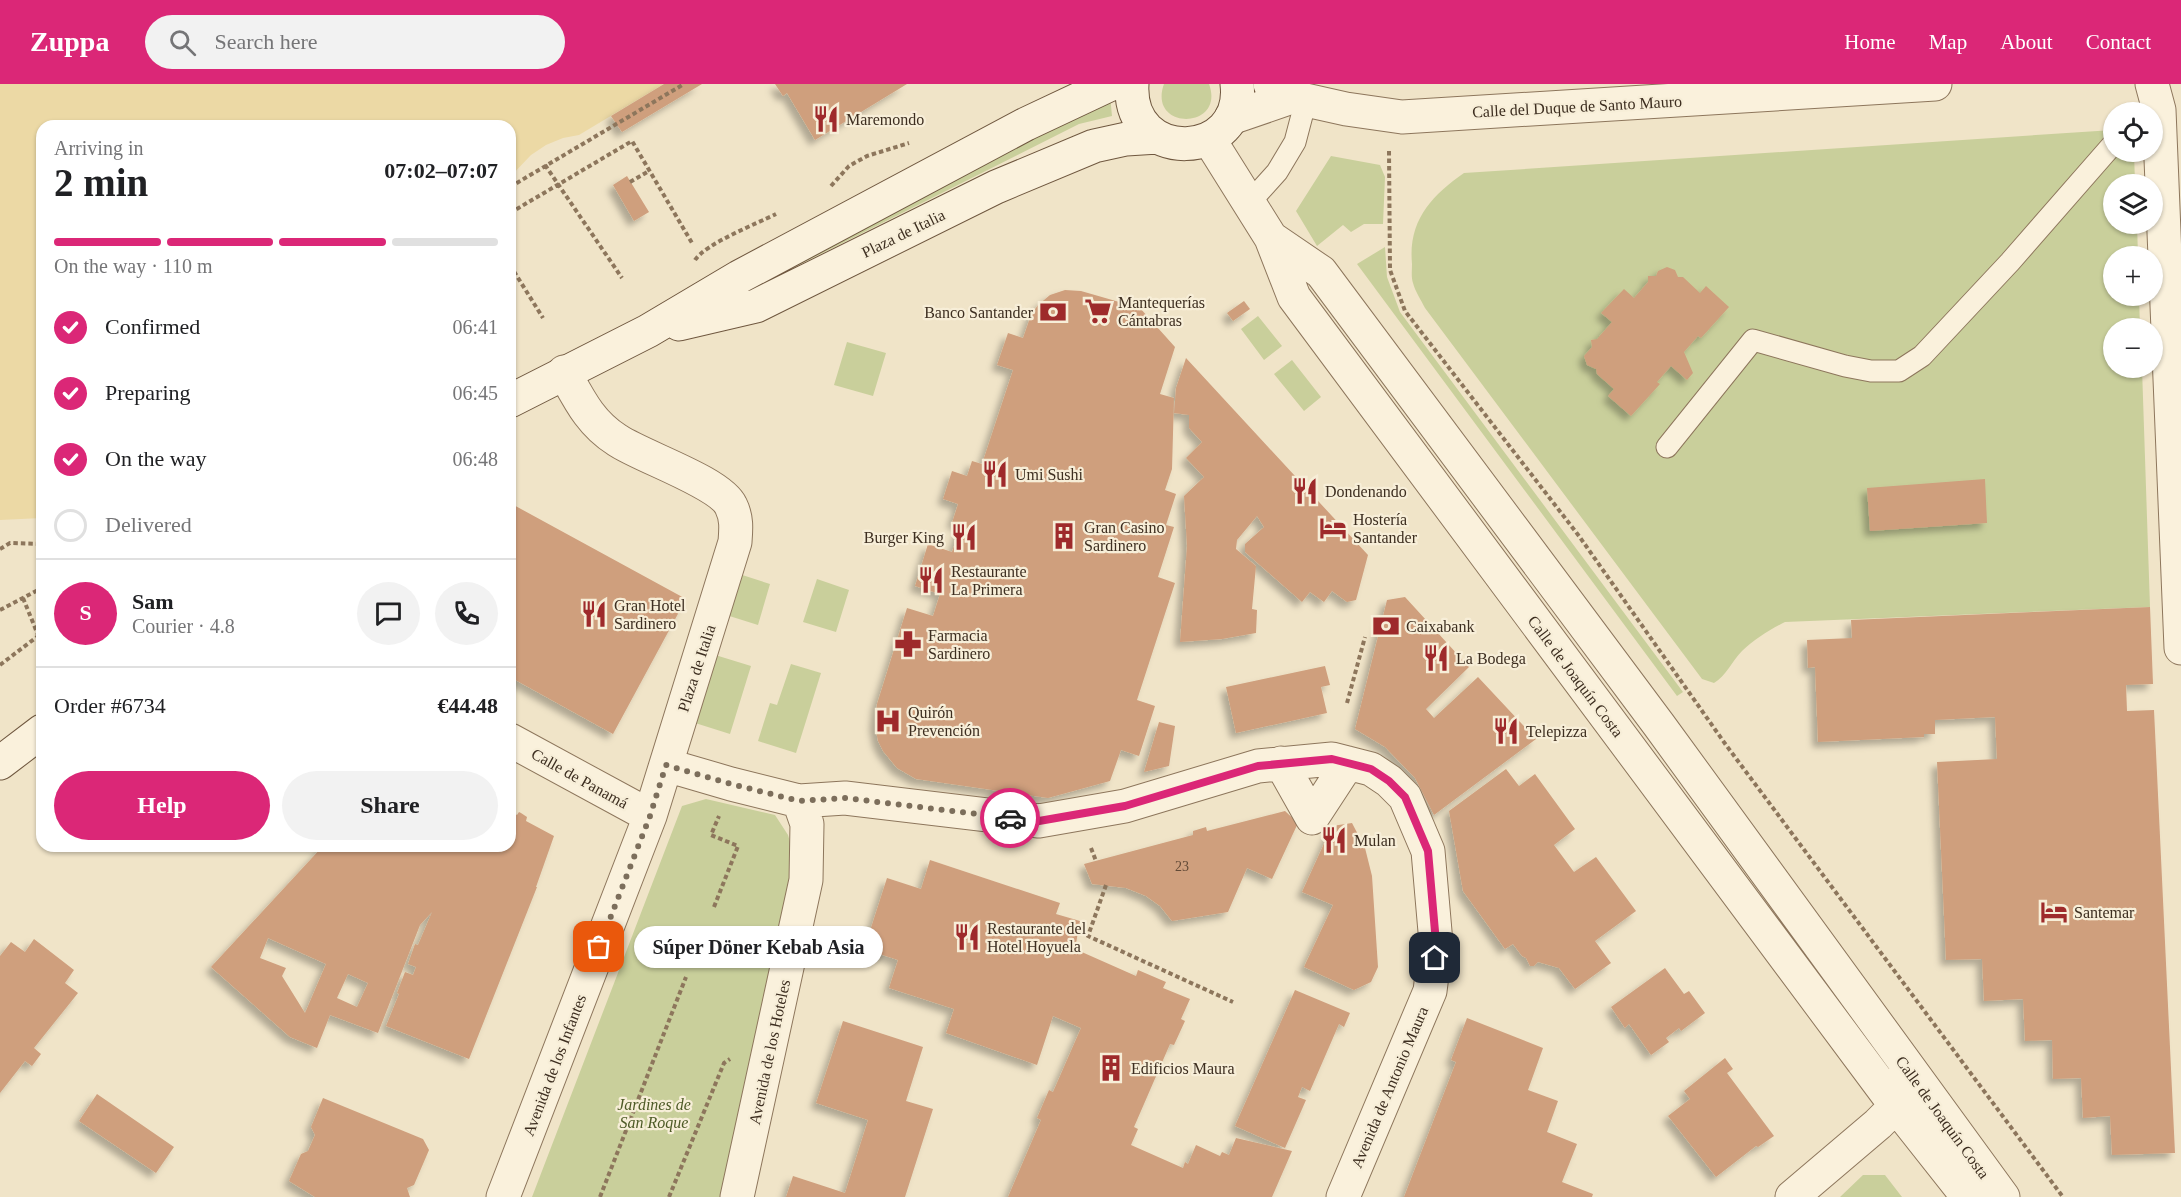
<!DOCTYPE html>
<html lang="en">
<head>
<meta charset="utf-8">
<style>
	body { margin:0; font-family:Georgia,serif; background:#f2f2f2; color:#202124; height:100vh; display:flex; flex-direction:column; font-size:22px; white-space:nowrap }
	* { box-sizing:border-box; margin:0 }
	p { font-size:20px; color:#757577 }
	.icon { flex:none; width:33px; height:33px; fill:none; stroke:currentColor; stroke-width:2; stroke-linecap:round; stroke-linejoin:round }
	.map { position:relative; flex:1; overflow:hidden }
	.side { position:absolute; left:36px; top:36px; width:480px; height:732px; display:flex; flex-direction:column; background:#fff; border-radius:18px; box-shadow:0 2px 4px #0004 }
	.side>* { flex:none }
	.controls { position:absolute; left:2103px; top:18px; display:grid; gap:12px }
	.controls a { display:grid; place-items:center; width:60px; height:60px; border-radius:50%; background:#fff; box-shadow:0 2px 4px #0004; font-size:30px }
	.pin { position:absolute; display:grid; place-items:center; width:51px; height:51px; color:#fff; margin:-26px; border-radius:12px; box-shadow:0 3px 9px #0006 }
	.courier { position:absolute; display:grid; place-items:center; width:60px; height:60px; margin:-30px; border:4px solid #db2777; border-radius:50%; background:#fff; color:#222; box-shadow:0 2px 8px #0007 }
	.bubble { position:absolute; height:42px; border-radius:21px; background:#fff; box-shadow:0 2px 4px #0004; font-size:20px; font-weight:600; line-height:42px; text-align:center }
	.headline em { font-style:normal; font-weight:600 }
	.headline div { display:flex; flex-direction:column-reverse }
	.headline { display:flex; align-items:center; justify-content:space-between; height:102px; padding:0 18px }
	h1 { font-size:39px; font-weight:600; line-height:45px }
	.bar { display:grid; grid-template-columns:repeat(4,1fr); gap:9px 6px; align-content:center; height:72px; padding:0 18px }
	.bar i { height:8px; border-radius:4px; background:#e0e0e0 }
	.bar .current { background:#db2777 }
	.bar p { grid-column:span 4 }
	.line { display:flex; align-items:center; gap:15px; padding:0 18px; border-top:2px solid #e0e0e0 }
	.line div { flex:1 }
	.round { display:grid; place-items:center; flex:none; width:63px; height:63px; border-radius:32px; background:#f2f2f2 }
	ol { padding:0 18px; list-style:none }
	li { display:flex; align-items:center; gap:18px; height:66px }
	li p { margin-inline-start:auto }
	li .icon { padding:6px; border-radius:50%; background:#db2777; color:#fff; stroke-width:4 }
	li:last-child { color:#757577 }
	li i { width:33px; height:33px; border:3px solid #e0e0e0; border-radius:50% }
	.button { display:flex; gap:12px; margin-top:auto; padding:12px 18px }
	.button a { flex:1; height:69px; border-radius:36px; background:#db2777; color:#fff; font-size:24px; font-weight:600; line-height:69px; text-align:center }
	.button a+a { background:#f2f2f2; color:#202124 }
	header { display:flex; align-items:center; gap:36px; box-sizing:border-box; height:84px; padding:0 30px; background:#db2777; color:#fff }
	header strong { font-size:28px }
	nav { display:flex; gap:33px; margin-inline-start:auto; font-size:21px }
	.search { width:420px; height:54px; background:#f2f2f2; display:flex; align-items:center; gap:15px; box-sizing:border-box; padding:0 21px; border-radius:33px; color:#757577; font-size:22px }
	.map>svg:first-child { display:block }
</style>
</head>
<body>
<header>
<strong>Zuppa</strong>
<div class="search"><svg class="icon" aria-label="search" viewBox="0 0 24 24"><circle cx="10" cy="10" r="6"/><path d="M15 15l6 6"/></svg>Search here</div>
<nav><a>Home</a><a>Map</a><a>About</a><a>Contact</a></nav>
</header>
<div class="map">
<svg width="2181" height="1113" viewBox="0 0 2181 1113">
	<defs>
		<filter id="shadow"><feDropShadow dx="-5.5" dy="5.5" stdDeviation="3" flood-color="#0004"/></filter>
	</defs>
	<rect width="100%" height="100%" fill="#f0e4c8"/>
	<path fill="#c9cf9b" d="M1164 0H1209C1226 46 1147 47 1164 0Z
		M1110 11 1112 32 1079 40 765 198 766 183Z
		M2113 46 2114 68H2134L2135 100H2114V140H2137L2138 172H2114V212H2139L2140 244H2114V284H2142L2150 523 1785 538C1769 546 1755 555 1742 567 1732 577 1726 592 1714 599L1702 595 1425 224C1421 216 1415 207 1413 199 1411 193 1412 186 1412 180 1408 137 1431 112 1464 89Z
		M1331 72 1380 81 1385 93 1383 140H1364L1351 148 1343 141 1317 162 1296 127Z
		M1385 163 1387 193 1400 228 1683 608 1677 612 1357 180Z
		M1258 232 1282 262 1264 276 1241 245Z
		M847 258 886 269 873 312 834 301Z
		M1292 276 1321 313 1304 327 1274 290Z
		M736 489 770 500 758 541 723 530Z
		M817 495 849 506 836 548 803 538Z
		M712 570 751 582 730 650 692 638Z
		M791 580 821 589 796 669 758 657 770 619 777 621Z
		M706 715 775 731 788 751 795 774 721 1113H532L682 722Z
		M1863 1091H1885L1902 1113H1840Z"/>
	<path fill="#ecd9a5" d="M0 0H664L579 51 563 54 546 61 531 71 510 93V42H42V434L0 436Z"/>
	<path fill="#cf9f7d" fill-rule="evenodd" filter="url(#shadow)" d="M664 0H702L622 48 611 32Z
		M775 0H907L815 56 787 9 783 12Z
		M627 92 649 128 634 137 613 101Z
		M1667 183 1675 186 1678 193H1683L1700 209 1706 202 1729 223 1701 254 1698 252 1684 268 1693 289 1687 296 1671 282 1657 298 1660 300 1631 332 1608 312 1614 305 1597 290 1596 285 1587 281 1584 272 1592 263 1591 256 1597 255 1612 238 1601 229 1624 205 1634 214 1648 198V192H1656L1658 187Z
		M1065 206 1081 207 1140 224 1175 263 1160 310 1174 314 1172 385 1165 406 1176 410 1166 441 1174 443 1158 493 1175 499 1137 616 1155 622 1139 672 1121 666 1110 697 1048 714 916 695 897 684 883 667 878 657 875 641 877 620 907 524 933 532 940 510 915 502 928 460 952 468 961 441 952 439 958 420 943 415 952 387 967 392 972 377 982 380 1013 286 997 281 1008 249 1023 254 1031 231 1038 221 1050 211Z
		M1244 217 1250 225 1233 237 1227 229Z
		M1186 274 1368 471 1356 516 1347 518 1332 507 1324 518 1310 508 1302 518 1245 468V460L1264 443 1257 432 1237 456 1236 465 1256 482 1252 525 1257 526 1256 549 1222 555 1180 558 1187 462 1184 412 1204 393 1186 374 1202 358 1189 344V331L1174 329 1176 304Z
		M1985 395 1987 439 1870 447 1867 404Z
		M510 419 686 515 613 650 510 593Z
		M1405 513 1469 583 1426 625 1434 634 1478 593 1536 655 1434 731 1415 694 1385 663 1355 645 1387 516Z
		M2150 523 2153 600 2126 601 2127 627 2154 626 2175 1069 2112 1071 2110 1032 2083 1034 2081 994 2053 995 2052 956 2025 957 2023 915 1984 917 1982 875 1946 876 1937 678 1997 675 1995 633 1935 636V650H1924V653L1818 658 1815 583 1808 584 1807 556 1852 554 1851 536Z
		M1325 582 1330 601 1321 603 1327 629 1236 649 1226 603Z
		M1159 638 1175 642 1169 682 1144 688Z
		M1506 685 1519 702 1535 690 1575 745 1554 761 1574 788 1596 773 1636 827 1595 857 1611 879 1575 905 1559 884 1538 878 1534 882H1530L1526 874 1522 872 1513 860 1505 865 1463 807 1449 727Z
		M510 727 517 731 519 728 521 729 527 733 526 737 554 752 536 803H537L469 975 386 942 399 910 397 909 405 888 413 891 416 883 408 880 415 860 418 861 432 828 420 841 378 949 330 931 317 964 290 953 211 883 323 762H510ZM268 854 326 880 305 929 282 892 286 884 260 874ZM348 890 368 899 357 923 337 914Z
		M1285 727 1298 739 1272 795 1247 784 1228 828 1172 837 1160 822 1146 812 1126 804 1092 800 1084 780 1193 751V747L1206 743 1207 747Z
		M1352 739 1365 764 1372 792 1378 883 1371 898 1354 906 1304 883 1333 821 1302 808 1332 742Z
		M930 776 1060 819 1056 830 1080 837 1075 865 1136 892 1138 886 1166 898 1163 904 1190 915 1181 935 1185 937 1174 961 1170 960 1134 1043 1138 1045 1131 1061 1183 1084 1185 1078 1188 1080 1196 1061 1220 1072 1222 1068 1229 1071 1236 1054 1292 1067 1272 1113H1008L1041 1036 1037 1034 1049 1006 1053 1008 1081 944 1053 932 1037 981 946 949 954 925 889 904 898 876 864 865 869 850 887 794 921 805Z
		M34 855 74 886 65 899 78 909 34 964 41 970 32 982 25 977 0 1009V872L11 858 25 868Z
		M1665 884 1684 910 1689 907 1705 929 1681 947 1679 944 1666 954 1669 958 1651 971 1629 940 1625 944 1611 923Z
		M1295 906 1350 929 1344 943 1339 940 1310 1007 1302 1003 1298 1013 1306 1016 1285 1064 1235 1042Z
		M1467 934 1543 964 1528 1006 1558 1017 1547 1048 1577 1060 1562 1098 1593 1110 1592 1113H1404L1456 978 1451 976Z
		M843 937 923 963 906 1017 933 1025 905 1113H786L793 1092 845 1109 868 1036 816 1019Z
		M1725 974 1733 985 1727 989 1774 1052 1758 1063 1756 1062 1716 1093 1668 1032 1690 1015 1684 1007Z
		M97 1010 174 1063 156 1089 79 1037Z
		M323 1014 423 1055 429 1066 414 1101 407 1104 410 1113H315L289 1097 301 1070 308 1067 315 1051 311 1043Z"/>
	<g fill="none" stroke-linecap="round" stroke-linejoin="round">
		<defs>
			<path id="lane" d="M1249 119 1277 88 1295 58 1306 16
				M1667 363 1753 256 1845 282 1871 287H1899L1922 272 2010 178 2114 59"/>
			<path id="street" d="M1270 0 1292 13 1346 25 1402 33 1935 0
				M2152 0 2159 26 2181 564
				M1231 34 1292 13
				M1209 55 1271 154 1294 213 1896 1022 1968 1113
				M1271 154 1321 188 1659 641 2003 1113
				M510 656 650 732
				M1281 679 1312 734 1348 679
				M666 681 731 700 799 717 845 714 1039 737 1125 722 1258 682 1332 675 1371 685 1389 697 1405 713 1428 767 1436 859 1430 907 1343 1113
				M503 1113 650 732 735 458C736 445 737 434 731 422 720 398 642 373 617 356 590 339 579 315 564 288
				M737 1113 806 796 807 740 799 717
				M1792 1113 1878 1040 1896 1022V1000"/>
			<path id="secondary" d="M1132 0C1127 82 1246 77 1237 0
				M679 240 756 222 996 103 1094 62 1126 55 1158 53
				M510 317 648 247 739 193 1026 40 1111 0
				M0 679 42 647"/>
		</defs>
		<use href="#lane" stroke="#8d765c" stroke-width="23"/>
		<use href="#street" stroke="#8d765c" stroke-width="35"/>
		<use href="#secondary" stroke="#6f573f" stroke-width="35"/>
		<path stroke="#8d765c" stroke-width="4" stroke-dasharray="4.5 3" stroke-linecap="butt" d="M1389 67 1390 186 1405 227 1579 452 1726 661 2063 1113
			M545 81 622 194
			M630 98 649 87
			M831 102 849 82 867 72 909 59
			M510 103 684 0
			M510 129 632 57 692 159
			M695 176C705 160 758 139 776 130
			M510 181 543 234
			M0 465 10 459 42 460
			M23 514 38 551
			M0 526 42 504
			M0 581 42 549
			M1347 619 1365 553
			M1091 764 1096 777
			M1106 801 1088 852 1233 918
			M714 823 738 762 711 751 719 732
			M693 875 704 847
			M600 1113 686 893
			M669 1113 724 979 730 975"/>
		<use href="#lane" stroke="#faf1dc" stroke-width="21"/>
		<use href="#street" stroke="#faf1dc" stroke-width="33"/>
		<use href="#secondary" stroke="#faf1dc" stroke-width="33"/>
	</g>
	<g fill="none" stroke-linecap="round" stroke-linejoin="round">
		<path stroke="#7c6e5b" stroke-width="6" stroke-dasharray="0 10.8" d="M599 863 650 732 666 681 731 700 799 717 845 714 1010 734"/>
		<path stroke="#db2777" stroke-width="8" d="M1010 734 1039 737 1125 722 1258 682 1332 675 1371 685 1389 697 1405 713 1428 767 1436 859 1435 874"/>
	</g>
	<defs>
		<symbol id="restaurant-bare" viewBox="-9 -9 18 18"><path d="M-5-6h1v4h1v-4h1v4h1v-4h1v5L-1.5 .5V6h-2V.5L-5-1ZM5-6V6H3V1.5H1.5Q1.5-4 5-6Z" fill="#9e2a2b" stroke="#f7eed8" stroke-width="2.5" paint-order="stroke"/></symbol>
		<symbol id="supermarket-bare" viewBox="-9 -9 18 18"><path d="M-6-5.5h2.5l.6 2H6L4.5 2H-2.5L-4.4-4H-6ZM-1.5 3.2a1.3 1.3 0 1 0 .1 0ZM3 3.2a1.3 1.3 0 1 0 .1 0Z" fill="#9e2a2b" stroke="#f7eed8" stroke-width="2.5" paint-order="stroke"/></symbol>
		<symbol id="bank-bare" viewBox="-9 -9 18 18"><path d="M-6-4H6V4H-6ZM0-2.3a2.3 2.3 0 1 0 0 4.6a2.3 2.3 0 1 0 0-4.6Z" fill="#9e2a2b" stroke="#f7eed8" stroke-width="2.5" paint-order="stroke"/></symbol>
		<symbol id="hotel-bare" viewBox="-9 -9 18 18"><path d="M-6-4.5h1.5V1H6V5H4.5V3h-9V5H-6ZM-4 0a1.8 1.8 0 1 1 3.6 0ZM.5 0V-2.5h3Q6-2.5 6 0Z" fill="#9e2a2b" stroke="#f7eed8" stroke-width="2.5" paint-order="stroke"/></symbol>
		<symbol id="building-bare" viewBox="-9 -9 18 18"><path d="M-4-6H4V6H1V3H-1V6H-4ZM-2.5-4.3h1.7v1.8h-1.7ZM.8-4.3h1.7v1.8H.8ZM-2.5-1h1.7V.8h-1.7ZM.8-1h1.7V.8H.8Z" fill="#9e2a2b" stroke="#f7eed8" stroke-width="2.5" paint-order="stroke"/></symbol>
		<symbol id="pharmacy-bare" viewBox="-9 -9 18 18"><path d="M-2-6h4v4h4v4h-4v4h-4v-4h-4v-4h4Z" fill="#9e2a2b" stroke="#f7eed8" stroke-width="2.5" paint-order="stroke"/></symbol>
		<symbol id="hospital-bare" viewBox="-9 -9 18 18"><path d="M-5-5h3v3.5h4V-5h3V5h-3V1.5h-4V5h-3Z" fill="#9e2a2b" stroke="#f7eed8" stroke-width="2.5" paint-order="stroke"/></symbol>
	</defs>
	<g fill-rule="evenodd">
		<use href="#restaurant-bare" x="807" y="16" width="38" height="38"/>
		<use href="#supermarket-bare" x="1079" y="208" width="38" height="38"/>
		<use href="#bank-bare" x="1034" y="209" width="38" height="38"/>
		<use href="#restaurant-bare" x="976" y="371" width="38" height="38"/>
		<use href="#restaurant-bare" x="1286" y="388" width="38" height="38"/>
		<use href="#hotel-bare" x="1314" y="425" width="38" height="38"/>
		<use href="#building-bare" x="1045" y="433" width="38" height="38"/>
		<use href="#restaurant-bare" x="945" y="434" width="38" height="38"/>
		<use href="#restaurant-bare" x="912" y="477" width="38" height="38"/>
		<use href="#restaurant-bare" x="575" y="511" width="38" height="38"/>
		<use href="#bank-bare" x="1367" y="523" width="38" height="38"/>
		<use href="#pharmacy-bare" x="889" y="541" width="38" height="38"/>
		<use href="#restaurant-bare" x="1417" y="555" width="38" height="38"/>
		<use href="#hospital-bare" x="869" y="618" width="38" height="38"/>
		<use href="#restaurant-bare" x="1487" y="628" width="38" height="38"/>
		<use href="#restaurant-bare" x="1315" y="737" width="38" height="38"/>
		<use href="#hotel-bare" x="2035" y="809" width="38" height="38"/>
		<use href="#restaurant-bare" x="948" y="834" width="38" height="38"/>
		<use href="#building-bare" x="1092" y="965" width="38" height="38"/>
	</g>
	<g text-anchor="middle" stroke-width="4.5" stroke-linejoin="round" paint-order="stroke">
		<g font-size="14" fill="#624a37">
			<text x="1182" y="787">23</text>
		</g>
		<g font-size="16" fill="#3d2e20" stroke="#f7eed8">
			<text transform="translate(1577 22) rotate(-3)" y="6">Calle del Duque de Santo Mauro</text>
			<text transform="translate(903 149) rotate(-26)" y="6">Plaza de Italia</text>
			<text transform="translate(696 584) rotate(-72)" y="6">Plaza de Italia</text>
			<text transform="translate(1576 592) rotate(53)" y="6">Calle de Joaquín Costa</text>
			<text transform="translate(580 694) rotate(29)" y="6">Calle de Panamá</text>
			<text transform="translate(769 968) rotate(-78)" y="6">Avenida de los Hoteles</text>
			<text transform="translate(554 981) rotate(-69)" y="6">Avenida de los Infantes</text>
			<text transform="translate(1389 1003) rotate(-67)" y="6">Avenida de Antonio Maura</text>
			<text transform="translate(1943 1033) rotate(54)" y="6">Calle de Joaquín Costa</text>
		</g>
		<g font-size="16" fill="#3d2e20" stroke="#f7eed8" text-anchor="start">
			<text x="846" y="41">Maremondo</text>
			<text x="1118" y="224">Mantequerías<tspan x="1118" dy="18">Cántabras</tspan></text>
			<text x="1033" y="234" text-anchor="end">Banco Santander</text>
			<text x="1015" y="396">Umi Sushi</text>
			<text x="1325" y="413">Dondenando</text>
			<text x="1353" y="441">Hostería<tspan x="1353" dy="18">Santander</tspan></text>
			<text x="1084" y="449">Gran Casino<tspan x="1084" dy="18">Sardinero</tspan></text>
			<text x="944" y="459" text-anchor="end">Burger King</text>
			<text x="951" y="493">Restaurante<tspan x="951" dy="18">La Primera</tspan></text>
			<text x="614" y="527">Gran Hotel<tspan x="614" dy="18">Sardinero</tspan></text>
			<text x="1406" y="548">Caixabank</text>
			<text x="928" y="557">Farmacia<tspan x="928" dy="18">Sardinero</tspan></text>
			<text x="1456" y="580">La Bodega</text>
			<text x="908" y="634">Quirón<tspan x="908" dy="18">Prevención</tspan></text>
			<text x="1526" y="653">Telepizza</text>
			<text x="1354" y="762">Mulan</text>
			<text x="2074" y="834">Santemar</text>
			<text x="987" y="850">Restaurante del<tspan x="987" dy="18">Hotel Hoyuela</tspan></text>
			<text x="1131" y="990">Edificios Maura</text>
		</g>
		<g font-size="16" font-style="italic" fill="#4d5a26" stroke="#f7eed8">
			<text x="654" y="1026">Jardines de<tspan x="654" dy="18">San Roque</tspan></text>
		</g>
	</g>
</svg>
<div class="controls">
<a><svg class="icon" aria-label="locate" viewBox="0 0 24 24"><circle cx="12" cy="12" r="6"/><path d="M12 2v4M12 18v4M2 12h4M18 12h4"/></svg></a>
<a><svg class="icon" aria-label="layers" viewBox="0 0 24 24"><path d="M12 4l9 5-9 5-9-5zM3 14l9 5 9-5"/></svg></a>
<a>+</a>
<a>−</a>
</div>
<div class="pin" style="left:599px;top:863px;background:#ea580c"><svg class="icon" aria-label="bag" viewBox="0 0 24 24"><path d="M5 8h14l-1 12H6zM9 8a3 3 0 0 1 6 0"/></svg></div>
<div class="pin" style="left:1435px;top:874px;background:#1f2937"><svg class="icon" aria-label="home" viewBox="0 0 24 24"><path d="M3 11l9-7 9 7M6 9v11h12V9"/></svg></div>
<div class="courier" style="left:1010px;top:734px"><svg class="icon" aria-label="car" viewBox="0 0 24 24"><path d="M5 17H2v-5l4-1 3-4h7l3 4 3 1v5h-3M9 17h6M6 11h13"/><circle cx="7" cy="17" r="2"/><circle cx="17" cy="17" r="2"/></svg></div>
<div class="bubble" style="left:634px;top:842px;width:249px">Súper Döner Kebab Asia</div>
<section class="side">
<div class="headline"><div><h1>2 min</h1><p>Arriving in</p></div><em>07:02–07:07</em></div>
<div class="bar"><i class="current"></i><i class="current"></i><i class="current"></i><i></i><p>On the way · 110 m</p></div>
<ol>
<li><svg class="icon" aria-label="check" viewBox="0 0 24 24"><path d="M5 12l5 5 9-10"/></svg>Confirmed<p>06:41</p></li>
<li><svg class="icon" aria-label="check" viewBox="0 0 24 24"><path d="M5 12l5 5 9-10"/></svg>Preparing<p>06:45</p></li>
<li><svg class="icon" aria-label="check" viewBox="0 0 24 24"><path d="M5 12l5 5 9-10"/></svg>On the way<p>06:48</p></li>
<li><i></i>Delivered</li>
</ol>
<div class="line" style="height:108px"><b class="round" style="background:#db2777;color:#fff">S</b><div><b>Sam</b><p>Courier · 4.8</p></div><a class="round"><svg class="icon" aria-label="chat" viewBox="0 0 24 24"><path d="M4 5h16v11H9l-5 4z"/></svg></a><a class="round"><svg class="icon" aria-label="phone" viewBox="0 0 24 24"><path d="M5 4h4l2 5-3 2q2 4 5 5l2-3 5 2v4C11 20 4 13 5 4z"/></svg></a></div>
<div class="line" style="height:78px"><div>Order #6734</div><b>€44.48</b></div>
<div class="button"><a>Help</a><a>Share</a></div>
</section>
</div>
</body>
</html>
